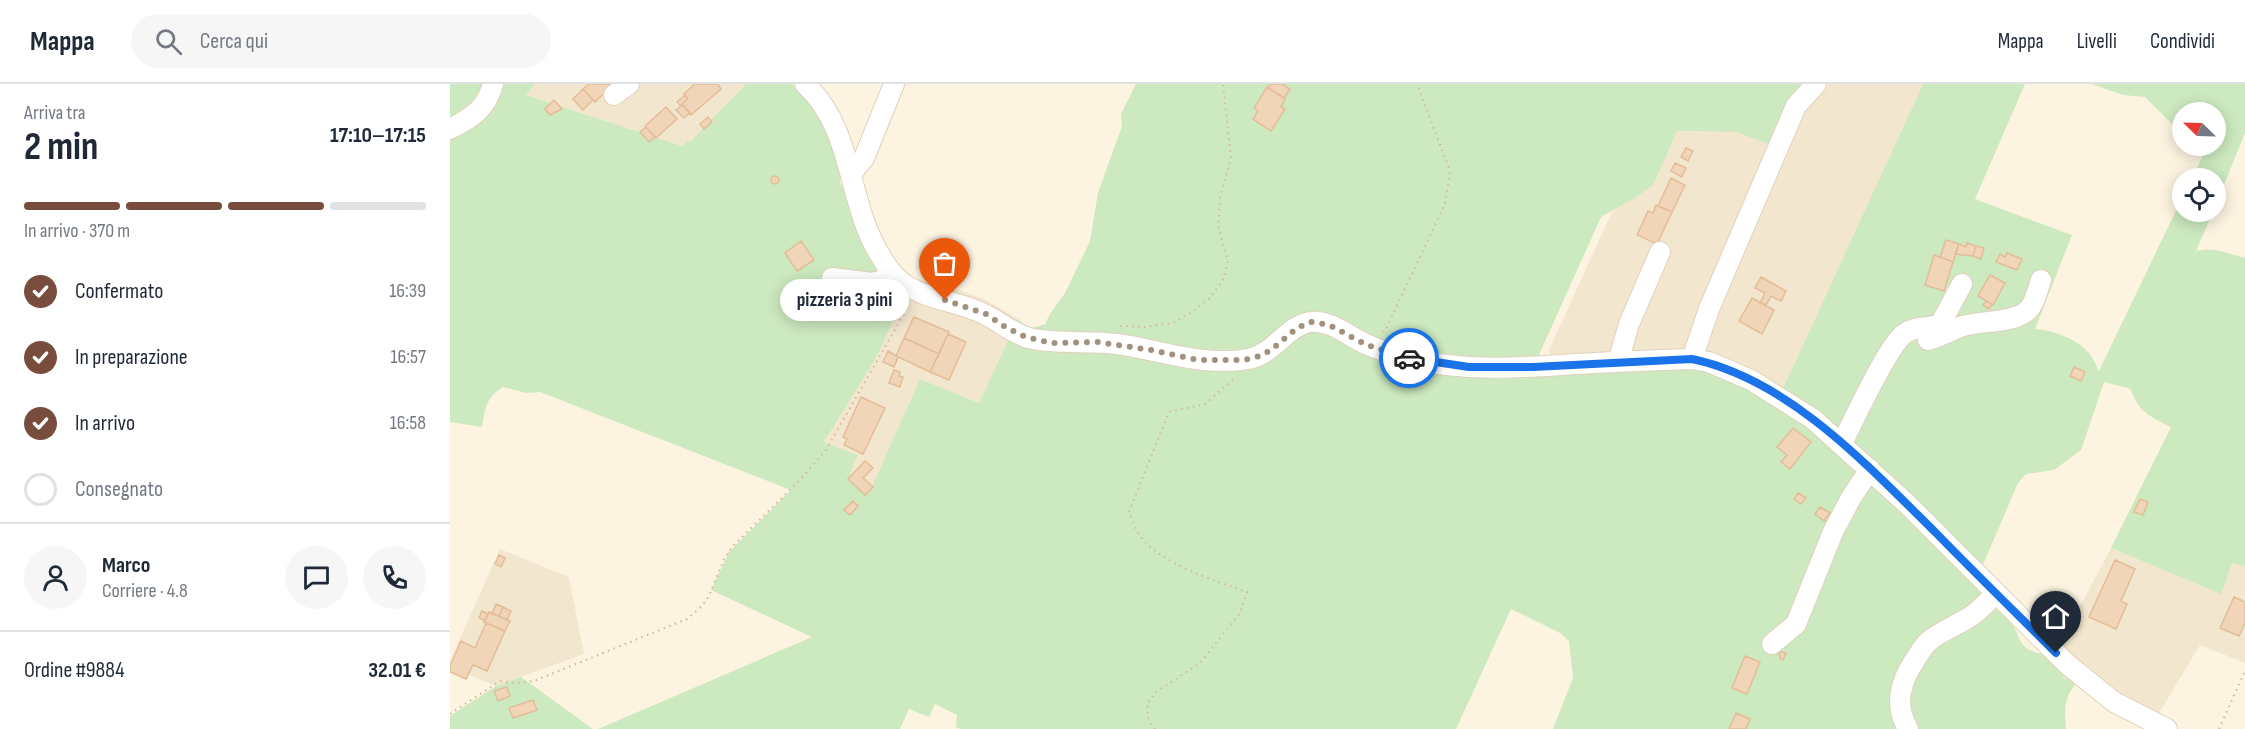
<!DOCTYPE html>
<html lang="it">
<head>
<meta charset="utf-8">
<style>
	body { margin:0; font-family:"Sofia Sans Condensed",sans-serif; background:#f6f6f7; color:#1f2937; height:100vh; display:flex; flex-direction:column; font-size:22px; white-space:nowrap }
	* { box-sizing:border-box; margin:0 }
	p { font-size:20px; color:#747a83 }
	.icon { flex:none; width:33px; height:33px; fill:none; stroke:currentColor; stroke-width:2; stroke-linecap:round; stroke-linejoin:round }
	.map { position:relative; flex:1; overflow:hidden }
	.drawer { display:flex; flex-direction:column; background:#fff; width:450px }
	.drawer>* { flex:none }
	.needle { width:39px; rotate:293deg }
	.fabs { position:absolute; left:1722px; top:18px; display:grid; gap:12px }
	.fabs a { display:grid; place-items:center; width:54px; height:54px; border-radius:50%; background:#fff; box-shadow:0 3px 15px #0003; font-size:30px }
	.pin { position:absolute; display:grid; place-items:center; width:51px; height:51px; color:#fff; margin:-62px -26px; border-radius:50% 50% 50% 0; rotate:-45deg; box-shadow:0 0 6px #0007 }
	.pin .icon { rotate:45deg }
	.courier { position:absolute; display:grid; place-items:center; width:60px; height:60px; margin:-30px; border:4px solid #1a73e8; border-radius:50%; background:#fff; color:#222; box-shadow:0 2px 8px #0007 }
	.bubble { position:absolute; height:42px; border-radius:21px; background:#fff; box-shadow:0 3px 15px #0003; font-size:20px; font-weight:700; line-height:42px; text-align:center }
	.headline em { font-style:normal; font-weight:700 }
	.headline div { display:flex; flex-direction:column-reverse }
	.headline { display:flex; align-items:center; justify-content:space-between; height:102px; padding:0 24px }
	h1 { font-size:39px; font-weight:700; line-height:45px }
	.bar { display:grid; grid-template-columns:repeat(4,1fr); gap:9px 6px; align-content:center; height:72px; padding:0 24px }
	.bar i { height:8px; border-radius:4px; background:#e0e1e3 }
	.bar .on { background:#794d3d }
	.bar p { grid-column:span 4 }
	.line { display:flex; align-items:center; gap:15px; padding:0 24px; border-top:2px solid #e0e1e3 }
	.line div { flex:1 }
	.round { display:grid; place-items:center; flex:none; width:63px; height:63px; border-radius:32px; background:#f6f6f7 }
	ol { padding:0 24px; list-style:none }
	li { display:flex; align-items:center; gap:18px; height:66px }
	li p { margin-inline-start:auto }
	li .icon { padding:6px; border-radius:50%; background:#794d3d; color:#fff; stroke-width:4 }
	li:last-child { color:#747a83 }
	li i { width:33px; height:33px; border:3px solid #e0e1e3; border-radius:50% }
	header { display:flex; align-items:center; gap:36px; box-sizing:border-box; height:84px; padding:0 30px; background:#fff; border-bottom:2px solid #e0e1e3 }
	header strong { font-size:28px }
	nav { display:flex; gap:33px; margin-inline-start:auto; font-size:21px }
	.search { width:420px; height:54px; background:#f6f6f7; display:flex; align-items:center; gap:15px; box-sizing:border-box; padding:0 21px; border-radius:33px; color:#747a83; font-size:22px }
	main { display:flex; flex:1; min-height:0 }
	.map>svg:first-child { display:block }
</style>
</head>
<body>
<header>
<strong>Mappa</strong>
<div class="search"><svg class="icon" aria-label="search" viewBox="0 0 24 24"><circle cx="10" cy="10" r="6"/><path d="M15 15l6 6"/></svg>Cerca qui</div>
<nav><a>Mappa</a><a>Livelli</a><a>Condividi</a></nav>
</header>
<main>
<section class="drawer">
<div class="headline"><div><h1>2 min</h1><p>Arriva tra</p></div><em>17:10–17:15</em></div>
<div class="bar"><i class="on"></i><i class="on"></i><i class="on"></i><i></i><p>In arrivo · 370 m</p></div>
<ol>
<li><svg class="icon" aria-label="check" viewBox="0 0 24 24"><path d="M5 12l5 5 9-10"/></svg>Confermato<p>16:39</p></li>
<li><svg class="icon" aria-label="check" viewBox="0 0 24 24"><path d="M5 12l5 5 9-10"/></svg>In preparazione<p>16:57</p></li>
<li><svg class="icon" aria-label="check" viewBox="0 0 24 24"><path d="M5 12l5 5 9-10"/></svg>In arrivo<p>16:58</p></li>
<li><i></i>Consegnato</li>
</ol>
<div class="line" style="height:108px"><a class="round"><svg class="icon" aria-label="person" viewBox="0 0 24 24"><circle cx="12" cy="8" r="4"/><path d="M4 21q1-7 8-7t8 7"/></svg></a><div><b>Marco</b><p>Corriere · 4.8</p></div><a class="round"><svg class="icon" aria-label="chat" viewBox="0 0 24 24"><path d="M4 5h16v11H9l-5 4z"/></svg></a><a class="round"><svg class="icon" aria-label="phone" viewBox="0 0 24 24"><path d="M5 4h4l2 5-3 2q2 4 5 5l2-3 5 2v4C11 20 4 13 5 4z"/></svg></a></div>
<div class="line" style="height:78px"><div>Ordine #9884</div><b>32.01 €</b></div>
</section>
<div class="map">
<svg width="1795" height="645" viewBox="0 0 1795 645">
	<rect width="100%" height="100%" fill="#fcf4e0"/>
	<path fill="#f3e6cf" d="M85 0H296L240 59 232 62 76 11Z
		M1356 0H1473L1334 306 1166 271 1100 270 1099 266 1162 128 1204 100 1227 47 1287 48 1322 62Z
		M463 194 515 208 538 217 568 235 529 319 470 295 423 403 399 395 374 358 426 274Z
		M1661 464 1770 509 1782 478 1795 482V579L1750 561 1706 634 1613 594 1604 571Z
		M50 465 119 493 134 570 46 602 0 583V577Z"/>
	<path fill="#cce9bf" d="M0 0H85L76 11 232 62 238 57 240 58 296 0H342L352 7 365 27 375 37 391 71 390 99 446 190 463 194 426 274 374 358 407 371 399 394 422 403 470 295 529 319 568 235 579 245 595 240 600 230 615 209 640 157 648 109 672 42 671 30 686 0H1356L1322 62 1287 48 1227 47 1204 100 1185 114 1151 133 1088 273 1085 287 1247 279 1327 318 1473 0H1575L1525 115 1622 151 1585 245C1602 246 1625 254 1637 267 1643 273 1646 281 1649 287L1732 114V128H1763L1746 167C1764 162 1778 170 1795 174V482L1782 479 1771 510 1661 464 1721 343C1702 334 1687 327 1681 305L1654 298 1631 366 1604 386 1576 390 1568 399 1529 490C1528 518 1543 520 1560 538 1566 544 1567 551 1571 558 1578 569 1592 571 1604 571 1609 577 1615 586 1613 594L1626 599C1613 616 1615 625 1616 645H1103L1123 594 1119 557 1110 549 1061 525 1006 645H511L506 643 507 631 485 620 479 633 459 625 450 645H148L362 553 261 506 279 468 341 406 90 308 76 309 53 303C36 313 35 325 32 343L0 338Z
		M1642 0H1795V49L1766 120V94H1742L1753 71 1745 62H1766V28H1732V50L1695 13 1673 11Z
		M71 593 143 645H0V632L46 602Z"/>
	<path fill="#f1d5b8" stroke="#e4bd98" stroke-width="1.5" d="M139 0H163V1L145 18 133 5Z
		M245 0H268L271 5 241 31 232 20 238 15 234 10Z
		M821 0H832L840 5 834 14 818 4Z
		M817 3 835 15 831 23 835 25 821 47 803 35 808 27 804 24Z
		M133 5 143 16 133 26 123 15Z
		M235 11 238 15 232 20 240 29 234 34 226 26 231 22 227 18Z
		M104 16 112 25 100 31 95 25Z
		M216 23 227 35 206 54 195 42Z
		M258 33 262 38 254 45 250 40Z
		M196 43 205 53 199 58 190 48Z
		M1236 64 1243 67 1238 77 1231 73Z
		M1225 79 1236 84 1232 93 1221 87Z
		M321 96a4 4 0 1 1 8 0a4 4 0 1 1-8 0Z
		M1221 94 1235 101 1222 128 1208 122Z
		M1206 121 1222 128 1207 160 1187 151 1198 127 1203 129Z
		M1496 156 1509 160 1503 178 1490 173Z
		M351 157 364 176 347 187 335 169Z
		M1517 159 1526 162 1523 172 1505 170 1509 160 1516 163Z
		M1526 162 1534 164 1531 175 1523 172Z
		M1557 169 1572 175 1567 186 1546 178 1550 170 1555 173Z
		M1484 171 1503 178 1494 207 1475 201Z
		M1540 191 1555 199 1543 221 1528 212Z
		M1311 193 1336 207 1331 217 1321 212 1316 221 1310 219 1315 209 1305 204Z
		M366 202 383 209 377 223 360 215Z
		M1302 214 1324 226 1312 250 1289 237Z
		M1536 217 1542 220 1539 225 1533 221Z
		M464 233 499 248 489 270 454 254Z
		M498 250 516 258 499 296 480 288Z
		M454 254 489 270 480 288 446 272Z
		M438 267 448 273 444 283 433 278Z
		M1624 283 1635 288 1631 297 1620 292Z
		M444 286 450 288 449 292 453 293 450 303 439 299Z
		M411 313 435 324 413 370 394 361 397 355 393 353Z
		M1343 344 1361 358 1340 385 1331 378 1337 371 1327 363Z
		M415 377 423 384 413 394 423 403 415 411 398 395Z
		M1348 409 1356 414 1351 420 1344 415Z
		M1690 415 1698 418 1693 431 1684 428Z
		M403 417 408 422 400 431 394 426Z
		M1370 423 1380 429 1374 437 1365 430Z
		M49 471 55 474 51 483 45 480Z
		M1665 476 1685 485 1671 517 1677 520 1666 545 1639 533Z
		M1784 513 1795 518V539L1789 552 1770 544Z
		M46 520 53 523 49 532 42 530Z
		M53 523 61 527 57 536 49 532Z
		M32 527 38 530 35 537 29 534Z
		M39 528 60 537 55 547 34 538Z
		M36 539 55 547 37 587 23 581 16 595 0 588V582L11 557 25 564Z
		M1329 567 1336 569 1333 576 1330 574Z
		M1295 572 1310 578 1297 610 1282 604Z
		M57 603 60 612 48 617 44 607Z
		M83 616 87 626 63 634 59 624Z
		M1286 629 1300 635 1296 645H1279Z"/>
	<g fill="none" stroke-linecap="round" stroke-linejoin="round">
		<defs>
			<path id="minor" d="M355 0C404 45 397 118 430 171 435 180 442 190 449 196 472 215 506 217 532 229 548 236 561 249 579 254 608 261 638 256 667 260 710 266 754 283 798 275 825 270 836 242 860 238 880 235 901 254 918 261 931 267 945 270 958 274 1013 288 1071 284 1126 280 1165 278 1203 276 1242 275L1259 278 1301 296 1363 335 1457 420 1617 580 1664 618 1717 645
				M164 11 179 0
				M0 45C23 33 36 25 43 0
				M401 90 414 74 444 0
				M382 194 422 199 446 193
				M1478 256C1490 253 1501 246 1513 242 1529 237 1566 239 1578 226 1585 219 1588 205 1591 196
				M1242 275 1259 225 1346 22 1366 0
				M1168 278 1179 240 1210 168
				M1392 359C1404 336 1437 263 1454 250 1465 242 1478 244 1490 241L1512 200
				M1322 560 1346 540 1383 448 1401 414 1420 385
				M1458 645C1444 621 1450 598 1465 576 1469 570 1473 562 1479 557 1491 547 1505 542 1518 534 1529 528 1537 518 1546 509"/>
		</defs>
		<use href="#minor" stroke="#e0d1bc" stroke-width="22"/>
		<path stroke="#d5b89b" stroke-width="2" stroke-dasharray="1.5 4.5" stroke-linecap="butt" d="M670 242 695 243 723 239 742 228 760 214 773 196 778 177 768 142 770 114 781 73 773 0
			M932 248 936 245 995 120 1000 87 967 0
			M0 630 50 597 67 599 84 597 237 535 252 522 259 512 274 475 282 463 350 396 376 366 459 221
			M705 645 699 638 697 620 706 608 750 579 790 529 797 508C766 497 711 480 691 453 685 446 683 436 679 428L719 328 755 320 785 294
			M1769 645 1795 587"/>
		<use href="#minor" stroke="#fff" stroke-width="20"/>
	</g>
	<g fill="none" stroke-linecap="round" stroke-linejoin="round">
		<path stroke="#a2917d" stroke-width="6" stroke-dasharray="0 10.8" d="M495 216 536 230 557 244 576 253 602 259 647 258 701 266 748 276H794L810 272 821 266 847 244 861 238 879 241 917 261 959 274"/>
		<path stroke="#1a73e8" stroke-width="8" d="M959 274 1019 283H1083L1242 275C1339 295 1419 383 1487 450 1526 490 1566 529 1606 569"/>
	</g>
</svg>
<div class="fabs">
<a><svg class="needle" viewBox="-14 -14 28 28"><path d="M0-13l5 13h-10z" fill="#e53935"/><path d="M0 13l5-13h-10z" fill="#747a83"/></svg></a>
<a><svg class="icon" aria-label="locate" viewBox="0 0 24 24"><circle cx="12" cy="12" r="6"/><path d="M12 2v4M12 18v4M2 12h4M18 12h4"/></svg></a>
</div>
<div class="pin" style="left:495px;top:216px;background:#ea580c"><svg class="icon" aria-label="bag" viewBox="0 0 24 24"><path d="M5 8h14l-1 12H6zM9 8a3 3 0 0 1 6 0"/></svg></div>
<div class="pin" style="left:1606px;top:569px;background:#1f2937"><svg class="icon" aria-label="home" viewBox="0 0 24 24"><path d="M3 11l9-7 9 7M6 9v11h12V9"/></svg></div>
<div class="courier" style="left:959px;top:274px"><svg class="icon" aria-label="car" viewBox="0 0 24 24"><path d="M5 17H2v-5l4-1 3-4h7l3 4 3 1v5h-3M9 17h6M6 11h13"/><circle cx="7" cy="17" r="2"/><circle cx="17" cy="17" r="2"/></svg></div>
<div class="bubble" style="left:330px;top:195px;width:129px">pizzeria 3 pini</div>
</div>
</main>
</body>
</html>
